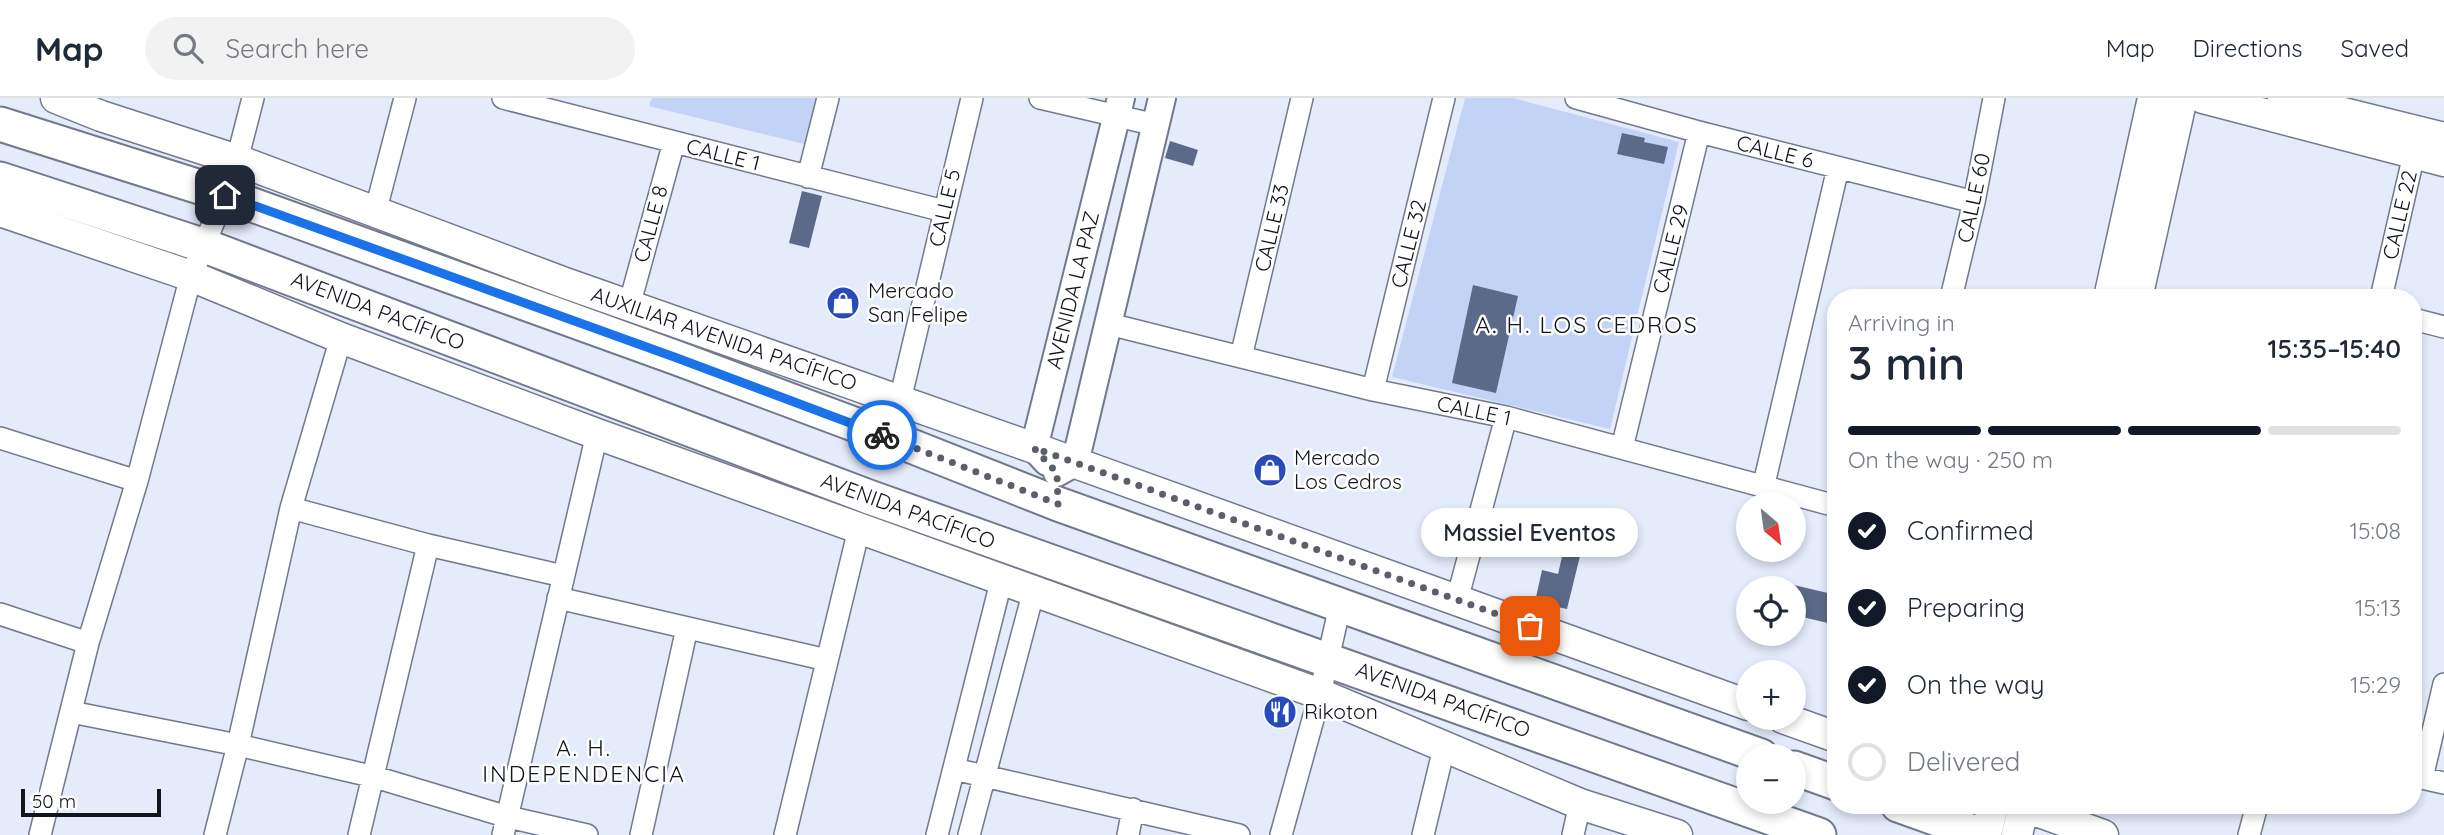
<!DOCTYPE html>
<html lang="en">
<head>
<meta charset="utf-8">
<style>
	body { margin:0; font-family:Quicksand,sans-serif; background:#f2f2f3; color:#1f2937; height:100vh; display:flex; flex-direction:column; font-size:26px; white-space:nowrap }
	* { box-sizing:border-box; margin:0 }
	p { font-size:23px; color:#747a83 }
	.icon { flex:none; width:38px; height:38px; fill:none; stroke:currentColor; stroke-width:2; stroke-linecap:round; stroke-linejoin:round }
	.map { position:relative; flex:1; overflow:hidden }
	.sheet { position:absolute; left:1827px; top:191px; width:595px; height:525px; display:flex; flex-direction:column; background:#fff; border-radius:28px; box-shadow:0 4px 10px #0003 }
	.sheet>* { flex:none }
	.needle { width:46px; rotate:151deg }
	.fabs { position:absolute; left:1736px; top:394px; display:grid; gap:14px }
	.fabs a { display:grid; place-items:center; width:70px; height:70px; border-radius:50%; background:#fff; box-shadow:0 4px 10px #0003; font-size:35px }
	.scale { position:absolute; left:21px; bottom:18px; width:140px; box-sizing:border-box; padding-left:7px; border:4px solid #11141b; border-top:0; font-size:19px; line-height:24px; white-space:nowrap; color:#11141b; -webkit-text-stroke:5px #fff; paint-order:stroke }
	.pin { position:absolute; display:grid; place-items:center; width:60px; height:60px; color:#fff; margin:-30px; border-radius:14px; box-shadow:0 4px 10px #0006 }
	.courier { position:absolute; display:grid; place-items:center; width:70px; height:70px; margin:-35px; border:5px solid #1a73e8; border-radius:50%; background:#fff; color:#222; box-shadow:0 2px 9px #0007 }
	.bubble { position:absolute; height:49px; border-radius:24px; background:#fff; box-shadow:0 4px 10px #0003; font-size:23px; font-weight:600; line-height:49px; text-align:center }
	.headline em { font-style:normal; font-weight:600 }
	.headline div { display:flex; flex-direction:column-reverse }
	.headline { display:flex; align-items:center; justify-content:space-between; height:119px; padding:0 21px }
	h1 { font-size:46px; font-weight:600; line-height:52px }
	.bar { display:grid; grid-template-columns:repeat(4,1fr); gap:10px 7px; align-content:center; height:84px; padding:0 21px }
	.bar i { height:9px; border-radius:5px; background:#e0e1e3 }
	.bar .current { background:#111827 }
	.bar p { grid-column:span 4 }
	ol { padding:0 21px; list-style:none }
	li { display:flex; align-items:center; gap:21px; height:77px }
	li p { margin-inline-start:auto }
	li .icon { padding:7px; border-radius:50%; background:#111827; color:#fff; stroke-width:4 }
	li:last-child { color:#747a83 }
	li i { width:38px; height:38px; border:4px solid #e0e1e3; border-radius:50% }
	header { display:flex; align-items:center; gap:42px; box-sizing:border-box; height:98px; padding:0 35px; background:#fff; border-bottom:2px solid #e0e1e3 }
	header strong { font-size:33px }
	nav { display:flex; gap:38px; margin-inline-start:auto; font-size:24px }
	.search { width:490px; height:63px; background:#f2f2f3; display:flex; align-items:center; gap:18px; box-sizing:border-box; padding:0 24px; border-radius:38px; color:#747a83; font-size:26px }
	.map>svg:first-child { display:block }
</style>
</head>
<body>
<header>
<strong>Map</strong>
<div class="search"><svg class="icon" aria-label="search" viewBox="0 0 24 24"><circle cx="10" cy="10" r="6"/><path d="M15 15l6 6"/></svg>Search here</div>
<nav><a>Map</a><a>Directions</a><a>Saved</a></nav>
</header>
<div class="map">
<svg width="2444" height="737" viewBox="0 0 2444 737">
	<rect width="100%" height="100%" fill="#e4ebfb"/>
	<path fill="#c2d3f6" d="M652 0H820L808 47 649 8Z
		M1465 0H1513L1679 44 1610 331 1392 279Z"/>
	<path fill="#5c6a89" d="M1622 35 1645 40 1644 44 1668 49 1664 66 1617 56Z
		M1170 43 1198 52 1193 68 1165 60Z
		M802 93 822 98 809 150 789 145Z
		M1473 187 1518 198 1496 295 1452 285Z
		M1564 450 1581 454 1567 511 1535 504 1542 472 1558 476Z
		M1794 487 1836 497V527L1794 517Z"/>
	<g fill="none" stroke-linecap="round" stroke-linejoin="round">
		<defs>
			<path id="minor" d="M503 0 944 113
				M1040 0 1156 27
				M1576 0 1699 34 1974 104
				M808 79 828 0
				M375 115 405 0
				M1951 200 1974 104 1994 0
				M2381 200 2417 43
				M629 208 674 44
				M2413 221 2444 229
				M1109 226 1373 292 1506 319 1836 408
				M1241 259 1302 0
				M1373 292 1444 0
				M900 302 972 0
				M0 340 137 383
				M1622 350 1699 34
				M1763 390 1838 70
				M291 410 428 447 563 478
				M558 500 827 562
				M1457 502 1506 319
				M0 516 88 545
				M71 614 238 647 375 679 508 719 587 737
				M954 671 1239 737
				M2413 678 2444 685
				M2422 680 2444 586
				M40 737 88 545 137 383 191 178 225 97 237 62 253 0
				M215 737 238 647 291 410 341 240
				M359 737 428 447
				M503 737 597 336
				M641 737 687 530
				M785 737 859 431
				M937 737 1002 480
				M969 737 1034 492
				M1128 737 1133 711
				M1281 737 1320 596 1340 508
				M1423 737 1444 650
				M1573 737 1580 706
				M2249 737 2257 707"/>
			<path id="tertiary" d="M1047 364 1034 350 1121 0
				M1057 375 1075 365 1162 0"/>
			<path id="secondary" d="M56 0 101 18 237 62 565 185 1034 350 1748 607
				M2203 0 2444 63
				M2283 0 2444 40
				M0 113 191 178 341 240 597 336 1320 596 1580 706 1677 737
				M2109 200 2153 0
				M2137 200 2182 0
				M1783 620 1836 639
				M2020 707 2103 737
				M1986 737 1993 707
				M2017 737 2024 707"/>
			<path id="primary" d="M0 26 225 97 677 260 891 340 1058 406 1761 658
				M0 81 205 148 869 399 1819 737
				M1794 670 1836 685
				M1898 707 1982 737"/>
		</defs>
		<use href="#minor" stroke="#71798b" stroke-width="24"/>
		<use href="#tertiary" stroke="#71798b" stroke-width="30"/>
		<use href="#secondary" stroke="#71798b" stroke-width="33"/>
		<use href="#primary" stroke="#71798b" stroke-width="37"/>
		<use href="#minor" stroke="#fff" stroke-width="21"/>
		<use href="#tertiary" stroke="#fff" stroke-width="26"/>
		<use href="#secondary" stroke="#fff" stroke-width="30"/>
		<use href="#primary" stroke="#fff" stroke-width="33"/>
	</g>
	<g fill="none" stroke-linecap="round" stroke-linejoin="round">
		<path stroke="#5b5f69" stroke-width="7" stroke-dasharray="0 12.6" d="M882 337 1058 406 1057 375 1034 350 1530 528"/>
		<path stroke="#1a73e8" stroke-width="9" d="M225 97 677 260 882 337"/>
	</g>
	<defs>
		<symbol id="shop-disc" viewBox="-11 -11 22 22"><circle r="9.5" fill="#274bba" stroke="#fff"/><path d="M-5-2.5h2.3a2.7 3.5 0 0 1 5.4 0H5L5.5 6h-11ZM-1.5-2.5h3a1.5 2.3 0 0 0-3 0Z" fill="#fff"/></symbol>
		<symbol id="restaurant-disc" viewBox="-11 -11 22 22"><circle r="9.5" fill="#274bba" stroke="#fff"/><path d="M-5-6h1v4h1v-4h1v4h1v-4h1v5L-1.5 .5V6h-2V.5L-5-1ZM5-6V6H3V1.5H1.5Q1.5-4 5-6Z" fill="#fff"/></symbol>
	</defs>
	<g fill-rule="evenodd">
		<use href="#shop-disc" x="824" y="186" width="38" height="38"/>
		<use href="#shop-disc" x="1251" y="353" width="38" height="38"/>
		<use href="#restaurant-disc" x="1261" y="595" width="38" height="38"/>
	</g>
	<g text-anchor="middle" stroke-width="5" stroke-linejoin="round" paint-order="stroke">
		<g font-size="21" fill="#11141b" stroke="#fff">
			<text transform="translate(1775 54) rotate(14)" y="7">CALLE 6</text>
			<text transform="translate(723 57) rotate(14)" y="7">CALLE 1</text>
			<text transform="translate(1974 100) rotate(-78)" y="7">CALLE 60</text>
			<text transform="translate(945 110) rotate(-77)" y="7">CALLE 5</text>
			<text transform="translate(2400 117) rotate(-77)" y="7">CALLE 22</text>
			<text transform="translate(651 126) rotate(-75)" y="7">CALLE 8</text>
			<text transform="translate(1272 130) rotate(-77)" y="7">CALLE 33</text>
			<text transform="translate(1409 146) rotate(-76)" y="7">CALLE 32</text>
			<text transform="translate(1671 151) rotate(-76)" y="7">CALLE 29</text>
			<text transform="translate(1073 192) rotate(-76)" y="7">AVENIDA LA PAZ</text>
			<text transform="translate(378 213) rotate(21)" y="7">AVENIDA PACÍFICO</text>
			<text transform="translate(724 241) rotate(19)" y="7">AUXILIAR AVENIDA PACÍFICO</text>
			<text transform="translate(1474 313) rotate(12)" y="7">CALLE 1</text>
			<text transform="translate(908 413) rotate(20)" y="7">AVENIDA PACÍFICO</text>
			<text transform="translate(1443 602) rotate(20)" y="7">AVENIDA PACÍFICO</text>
		</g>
		<g font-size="21" fill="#11141b" stroke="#fff" text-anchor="start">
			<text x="868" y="200">Mercado<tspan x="868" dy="24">San Felipe</tspan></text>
			<text x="1294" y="367">Mercado<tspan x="1294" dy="24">Los Cedros</tspan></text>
			<text x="1304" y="621">Rikoton</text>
		</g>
		<g font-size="23" letter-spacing="2" fill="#11141b" stroke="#fff">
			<text x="1587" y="235">A. H. LOS CEDROS</text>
			<text x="584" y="658">A. H.<tspan x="584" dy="26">INDEPENDENCIA</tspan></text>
		</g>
	</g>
</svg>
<div class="fabs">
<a><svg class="needle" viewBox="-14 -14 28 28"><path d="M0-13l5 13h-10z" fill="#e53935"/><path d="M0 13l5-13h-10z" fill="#747a83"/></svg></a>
<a><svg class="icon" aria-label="locate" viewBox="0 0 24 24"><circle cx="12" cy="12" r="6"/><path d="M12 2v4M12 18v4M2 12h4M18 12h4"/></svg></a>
<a>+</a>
<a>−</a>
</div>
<div class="scale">50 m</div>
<div class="pin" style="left:1530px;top:528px;background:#ea580c"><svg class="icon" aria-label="bag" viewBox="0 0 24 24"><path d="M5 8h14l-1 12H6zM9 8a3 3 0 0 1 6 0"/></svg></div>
<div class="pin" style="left:225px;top:97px;background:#1f2937"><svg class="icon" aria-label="home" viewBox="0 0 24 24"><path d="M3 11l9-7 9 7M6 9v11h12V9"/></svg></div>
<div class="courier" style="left:882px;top:337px"><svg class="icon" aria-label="bike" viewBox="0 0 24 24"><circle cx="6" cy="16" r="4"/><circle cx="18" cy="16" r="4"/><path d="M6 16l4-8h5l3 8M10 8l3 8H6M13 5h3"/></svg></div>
<div class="bubble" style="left:1421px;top:410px;width:217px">Massiel Eventos</div>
<section class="sheet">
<div class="headline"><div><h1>3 min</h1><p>Arriving in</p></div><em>15:35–15:40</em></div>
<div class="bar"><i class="current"></i><i class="current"></i><i class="current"></i><i></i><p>On the way · 250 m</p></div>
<ol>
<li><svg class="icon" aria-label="check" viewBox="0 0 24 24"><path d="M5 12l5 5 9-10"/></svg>Confirmed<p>15:08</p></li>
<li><svg class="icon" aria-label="check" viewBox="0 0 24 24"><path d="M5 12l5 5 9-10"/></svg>Preparing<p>15:13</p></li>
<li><svg class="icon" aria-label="check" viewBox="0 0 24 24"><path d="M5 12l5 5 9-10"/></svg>On the way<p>15:29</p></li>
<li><i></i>Delivered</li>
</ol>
</section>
</div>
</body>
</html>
